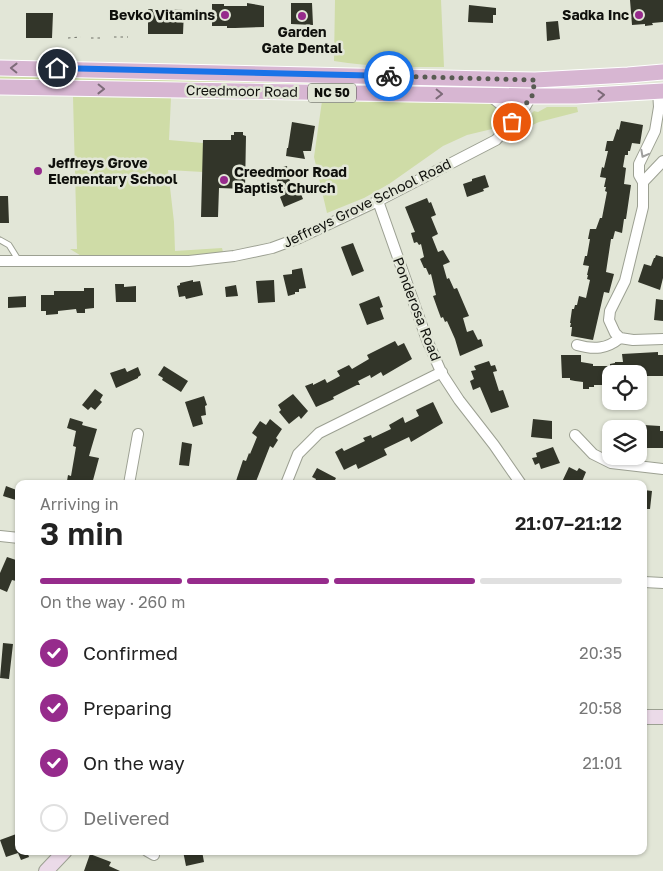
<!DOCTYPE html>
<html lang="en">
<head>
<meta charset="utf-8">
<style>
	body { margin:0; font-family:"Golos Text",sans-serif; background:#f6f6f6; color:#222; height:100vh; display:flex; flex-direction:column; font-size:19px; white-space:nowrap }
	* { box-sizing:border-box; margin:0 }
	p { font-size:16px; color:#767676 }
	.icon { flex:none; width:28px; height:28px; fill:none; stroke:currentColor; stroke-width:2; stroke-linecap:round; stroke-linejoin:round }
	.map { position:relative; flex:1; overflow:hidden }
	.side { position:absolute; left:15px; top:480px; width:632px; height:375px; display:flex; flex-direction:column; background:#fff; border-radius:10px; box-shadow:0 1px 4px #0004 }
	.side>* { flex:none }
	.tools { position:absolute; left:602px; top:365px; display:grid; gap:10px }
	.tools a { display:grid; place-items:center; width:45px; height:45px; border-radius:10px; background:#fff; box-shadow:0 1px 4px #0004; font-size:25px }
	.pin { position:absolute; display:grid; place-items:center; width:42px; height:42px; color:#fff; margin:-21px; border:2px solid #fff; border-radius:50%; box-shadow:0 1px 5px #0007 }
	.courier { position:absolute; display:grid; place-items:center; width:50px; height:50px; margin:-25px; border:4px solid #1a73e8; border-radius:50%; background:#fff; color:#222; box-shadow:0 1px 6px #0007 }
	.headline em { font-style:normal; font-weight:600 }
	.headline div { display:flex; flex-direction:column-reverse }
	.headline { display:flex; align-items:center; justify-content:space-between; height:85px; padding:0 25px }
	h1 { font-size:32px; font-weight:600; line-height:38px }
	.bar { display:grid; grid-template-columns:repeat(4,1fr); gap:8px 5px; align-content:center; height:60px; padding:0 25px }
	.bar i { height:6px; border-radius:4px; background:#e0e0e0 }
	.bar .current { background:#962b8c }
	.bar p { grid-column:span 4 }
	ol { padding:0 25px; list-style:none }
	li { display:flex; align-items:center; gap:15px; height:55px }
	li p { margin-inline-start:auto }
	li .icon { padding:5px; border-radius:50%; background:#962b8c; color:#fff; stroke-width:4 }
	li:last-child { color:#767676 }
	li i { width:28px; height:28px; border:2px solid #e0e0e0; border-radius:50% }
	.map>svg:first-child { display:block }
</style>
</head>
<body>
<div class="map">
<svg width="663" height="871" viewBox="0 0 663 871">
	<rect width="100%" height="100%" fill="#e2e6d7"/>
	<path fill="#cfdca7" d="M335 0H441L444 67C407 67 371 67 334 61Z
		M0 73 393 84 348 88 0 81Z
		M73 97 171 98 169 140 203 143V172L168 170 174 222 175 251 222 248 223 252 219 255 200 256 83 257 70 249H77Z
		M322 101 489 103 495 106C500 115 498 121 492 129L467 135 443 146 389 184 364 198 327 213 314 157Z
		M547 107H577L578 112 539 122 507 137 534 111 538 112Z"/>
	<path fill="#323529" d="M630 0H663V22L652 23 653 25 645 26V24L632 25Z
		M247 3 264 6V27L235 28H227V26H212V4H224V6H247Z
		M291 3H312L313 25 291 24Z
		M469 5 496 8V15H493V23L468 22Z
		M148 9 184 10 183 34H148Z
		M26 13H53L52 38H26Z
		M558 21 560 39 547 41 546 22Z
		M621 121 643 125 640 144 632 143 630 151H628V155H625L623 167 626 168 624 184 631 185 626 219H624L622 233 615 231 613 239H611L606 272 614 274 609 293 604 292 593 340 571 336 572 327H570L571 323H570L572 309H574L575 305H577L579 296 586 298 590 280 587 279 588 275H587L589 266 583 265 585 256H587L590 239H588L590 229H596L600 218H602L607 192 605 191 606 187H604L606 178 600 177 602 167 604 168 608 151H605L607 141H613L617 129 619 130Z
		M292 122 315 126 311 151H303L305 159 286 156 287 148H288Z
		M234 132H243V135L246 136 245 189 219 188 218 217H201L203 140H231V135H234Z
		M287 166 292 192 299 189 303 199 284 207 280 197 283 195 277 181 275 169Z
		M485 175 489 187 483 189 484 191 467 197 463 184 472 181V179Z
		M0 196H8L9 223H0Z
		M427 198 429 203 431 202 436 215 431 217 438 234 432 237 438 252 443 250 450 262 443 265 447 279 449 278 454 289 457 288 469 316 463 318 467 332 473 330 478 340 481 339 483 346 460 356 455 339 447 321 445 322 443 317 441 318 438 310 433 296 436 295 431 274 429 275 426 268H424L420 259 424 257 421 244 419 245 417 242 414 243 411 233 415 232 405 207Z
		M353 243 364 271 352 276 341 247Z
		M656 255 663 257V278L660 290 638 282 644 264 651 266 654 258H655Z
		M302 268 306 288 299 289V292H295V294L288 296 283 275 292 274V270Z
		M193 280V282L200 281 203 295 186 299 185 296 179 297 177 286 180 285V283Z
		M274 280 275 302 258 303 256 281Z
		M115 284H124V287L136 286V302H116Z
		M236 285 238 296 226 297 225 287Z
		M84 288H94V308L85 309V313H77L76 309 58 311V314L46 315V311H41V295H54V291H84Z
		M26 296V307L8 308V297Z
		M379 296 383 307 380 308 384 319 367 325 359 304Z
		M656 299 663 300V321L654 320Z
		M395 341 398 346 404 343 412 359 383 376 381 372 371 378 370 375 358 381 360 385H357L333 397 334 399 316 407 305 386 313 383V385L325 379 327 383 340 376 337 371 349 365 352 369 369 359 367 355Z
		M658 352V355H663V376H639V374H611V385H594V387H589V389H583V382L575 381 570 380V378H562L561 355H581V362L593 364V366H610V364L615 363V362H623L622 354Z
		M489 361 491 366 495 365 497 371 493 372 499 391 503 390 509 407 491 413 480 387 473 390 470 381 474 379 471 371 476 370 474 366Z
		M164 366 188 381 181 392 162 380 163 378 158 375Z
		M138 367 141 375 138 377V378L116 388 110 373 125 368 127 372Z
		M95 389 103 395 100 400 102 402 95 410 91 407 88 410 82 405Z
		M293 394 308 411 301 419 299 416 289 424 279 412 281 410 278 405Z
		M204 396 207 405 205 406 206 415 201 416 203 424 193 427 185 402Z
		M433 402 443 423 411 442 409 437 384 449 387 455 358 469 356 464 344 470 335 452 342 448 344 451 365 441 363 438 371 435 372 438 391 429 389 425 403 417 405 423 419 416 416 410Z
		M70 418 83 422 82 425 97 429 89 456 99 458 92 484 67 481 68 475 71 476 76 447 73 446 76 431 67 428Z
		M270 419 282 429 276 438 278 440 273 448 270 446 255 484H235L243 460 246 461 249 453 250 454 257 437 252 433 260 421 266 425Z
		M533 419 552 421V439L531 437Z
		M644 425 660 426V431H663V448H642Z
		M182 442 192 444 189 466 179 465Z
		M553 447 560 463 541 469 539 463 535 465 532 458 537 457 536 453Z
		M569 467 577 471 579 468 586 472 581 484H561Z
		M317 468 336 478 333 484H314L316 479 312 477Z
		M6 486 19 491V501L3 496Z
		M644 490 652 491 650 509H644Z
		M7 557 19 561 16 571 19 573 16 581 12 580 7 592 0 589V573Z
		M3 643 13 644 9 679 0 678Z
		M19 833V851H27L29 857 21 860 18 853 6 857 0 840Z
		M183 851H202L204 862 186 866Z
		M90 854 111 862 109 866 120 871H84Z"/>
	<g fill="none" stroke-linecap="round" stroke-linejoin="round">
		<defs>
			<path id="lane" d="M0 240 9 245 19 261"/>
			<path id="street" d="M658 91 659 107 655 131 639 164V175L643 182V207L625 281 610 311 609 320 615 333 620 338 633 340 663 339
				M489 95 509 111 512 122
				M643 182 663 161
				M378 201 427 340 442 374 459 400 494 445 521 484
				M0 261H189L234 256 272 248 299 238 378 201 496 140 525 107 533 93
				M577 345C594 350 607 349 620 338
				M575 435 593 454 611 463 663 469
				M129 484 138 434
				M286 484 298 454 319 433 442 372
				M0 536 19 538
				M644 582 663 583
				M147 851 154 855"/>
			<path id="secondary" d="M644 717H663
				M46 871 65 851"/>
			<path id="primary" d="M0 68 535 80 628 75 663 72
				M0 87 532 96H576L663 91"/>
		</defs>
		<use href="#lane" stroke="#9ca092" stroke-width="7"/>
		<use href="#street" stroke="#9ca092" stroke-width="12"/>
		<use href="#secondary" stroke="#9ca092" stroke-width="16"/>
		<use href="#primary" stroke="#fff" stroke-width="17"/>
		<path stroke="#707269" stroke-width="1" stroke-dasharray="2.5 4" stroke-linecap="butt" d="M114 37H128
			M68 38 81 37
			M91 38H104"/>
		<use href="#lane" stroke="#fff" stroke-width="5"/>
		<use href="#street" stroke="#fff" stroke-width="10"/>
		<use href="#secondary" stroke="#ebdae8" stroke-width="14"/>
		<use href="#primary" stroke="#d7b6d2" stroke-width="15"/>
	</g>
	<defs><path id="oneway-chevron" d="M-2-3.5L2.5 0L-2 3.5" fill="none" stroke-width="1.6" stroke-linecap="round" stroke-linejoin="round" transform="scale(1.25)"/></defs>
	<g stroke="#7d6b79">
		<use href="#oneway-chevron" transform="translate(14 68) rotate(-179)"/>
		<use href="#oneway-chevron" transform="translate(101 89) rotate(1)"/>
		<use href="#oneway-chevron" transform="translate(439 94) rotate(1)"/>
		<use href="#oneway-chevron" transform="translate(601 95) rotate(-3)"/>
	</g>
	<use stroke="#9f9f9e" href="#oneway-chevron" transform="translate(644 154) rotate(118)"/>
	<g fill="none" stroke-linecap="round" stroke-linejoin="round">
		<path stroke="#595b53" stroke-width="5" stroke-dasharray="0 9" d="M389 76 535 80 532 96 512 122"/>
		<path stroke="#1a73e8" stroke-width="6" d="M57 68 389 76"/>
	</g>
	<g fill="#962b8c" stroke="#e2e6d7" stroke-width="2">
		<circle cx="225" cy="15" r="5"/>
		<circle cx="639" cy="15" r="5"/>
		<circle cx="302" cy="16" r="5"/>
		<circle cx="38" cy="171" r="5"/>
		<circle cx="224" cy="180" r="5"/>
	</g>
	<g text-anchor="middle" stroke-width="5" stroke-linejoin="round" paint-order="stroke">
		<rect fill="#e2e6d7" stroke="#4e5049" stroke-width="1" x="308" y="83.5" width="48" height="19" rx="4"/>
		<g font-size="12" font-weight="bold" fill="#0f100c">
			<text x="332" y="97">NC 50</text>
		</g>
		<g font-size="14" font-weight="bold" fill="#0f100c" stroke="#e2e6d7" text-anchor="end">
			<text x="215" y="20">Bevko Vitamins</text>
			<text x="629" y="20">Sadka Inc</text>
			<text x="302" y="37" text-anchor="middle">Garden<tspan x="302" dy="16">Gate Dental</tspan></text>
			<text x="48" y="168" text-anchor="start">Jeffreys Grove<tspan x="48" dy="16">Elementary School</tspan></text>
			<text x="234" y="177" text-anchor="start">Creedmoor Road<tspan x="234" dy="16">Baptist Church</tspan></text>
		</g>
		<g font-size="14" fill="#0f100c" stroke="#e2e6d7">
			<text transform="translate(242 91) rotate(1)" y="5">Creedmoor Road</text>
			<text transform="translate(367 203) rotate(-26)" y="5">Jeffreys Grove School Road</text>
			<text transform="translate(417 309) rotate(69)" y="5">Ponderosa Road</text>
		</g>
	</g>
</svg>
<div class="tools">
<a><svg class="icon" aria-label="locate" viewBox="0 0 24 24"><circle cx="12" cy="12" r="6"/><path d="M12 2v4M12 18v4M2 12h4M18 12h4"/></svg></a>
<a><svg class="icon" aria-label="layers" viewBox="0 0 24 24"><path d="M12 4l9 5-9 5-9-5zM3 14l9 5 9-5"/></svg></a>
</div>
<div class="pin" style="left:512px;top:122px;background:#ea580c"><svg class="icon" aria-label="bag" viewBox="0 0 24 24"><path d="M5 8h14l-1 12H6zM9 8a3 3 0 0 1 6 0"/></svg></div>
<div class="pin" style="left:57px;top:68px;background:#1f2937"><svg class="icon" aria-label="home" viewBox="0 0 24 24"><path d="M3 11l9-7 9 7M6 9v11h12V9"/></svg></div>
<div class="courier" style="left:389px;top:76px"><svg class="icon" aria-label="bike" viewBox="0 0 24 24"><circle cx="6" cy="16" r="4"/><circle cx="18" cy="16" r="4"/><path d="M6 16l4-8h5l3 8M10 8l3 8H6M13 5h3"/></svg></div>
<section class="side">
<div class="headline"><div><h1>3 min</h1><p>Arriving in</p></div><em>21:07–21:12</em></div>
<div class="bar"><i class="current"></i><i class="current"></i><i class="current"></i><i></i><p>On the way · 260 m</p></div>
<ol>
<li><svg class="icon" aria-label="check" viewBox="0 0 24 24"><path d="M5 12l5 5 9-10"/></svg>Confirmed<p>20:35</p></li>
<li><svg class="icon" aria-label="check" viewBox="0 0 24 24"><path d="M5 12l5 5 9-10"/></svg>Preparing<p>20:58</p></li>
<li><svg class="icon" aria-label="check" viewBox="0 0 24 24"><path d="M5 12l5 5 9-10"/></svg>On the way<p>21:01</p></li>
<li><i></i>Delivered</li>
</ol>
</section>
</div>
</body>
</html>
